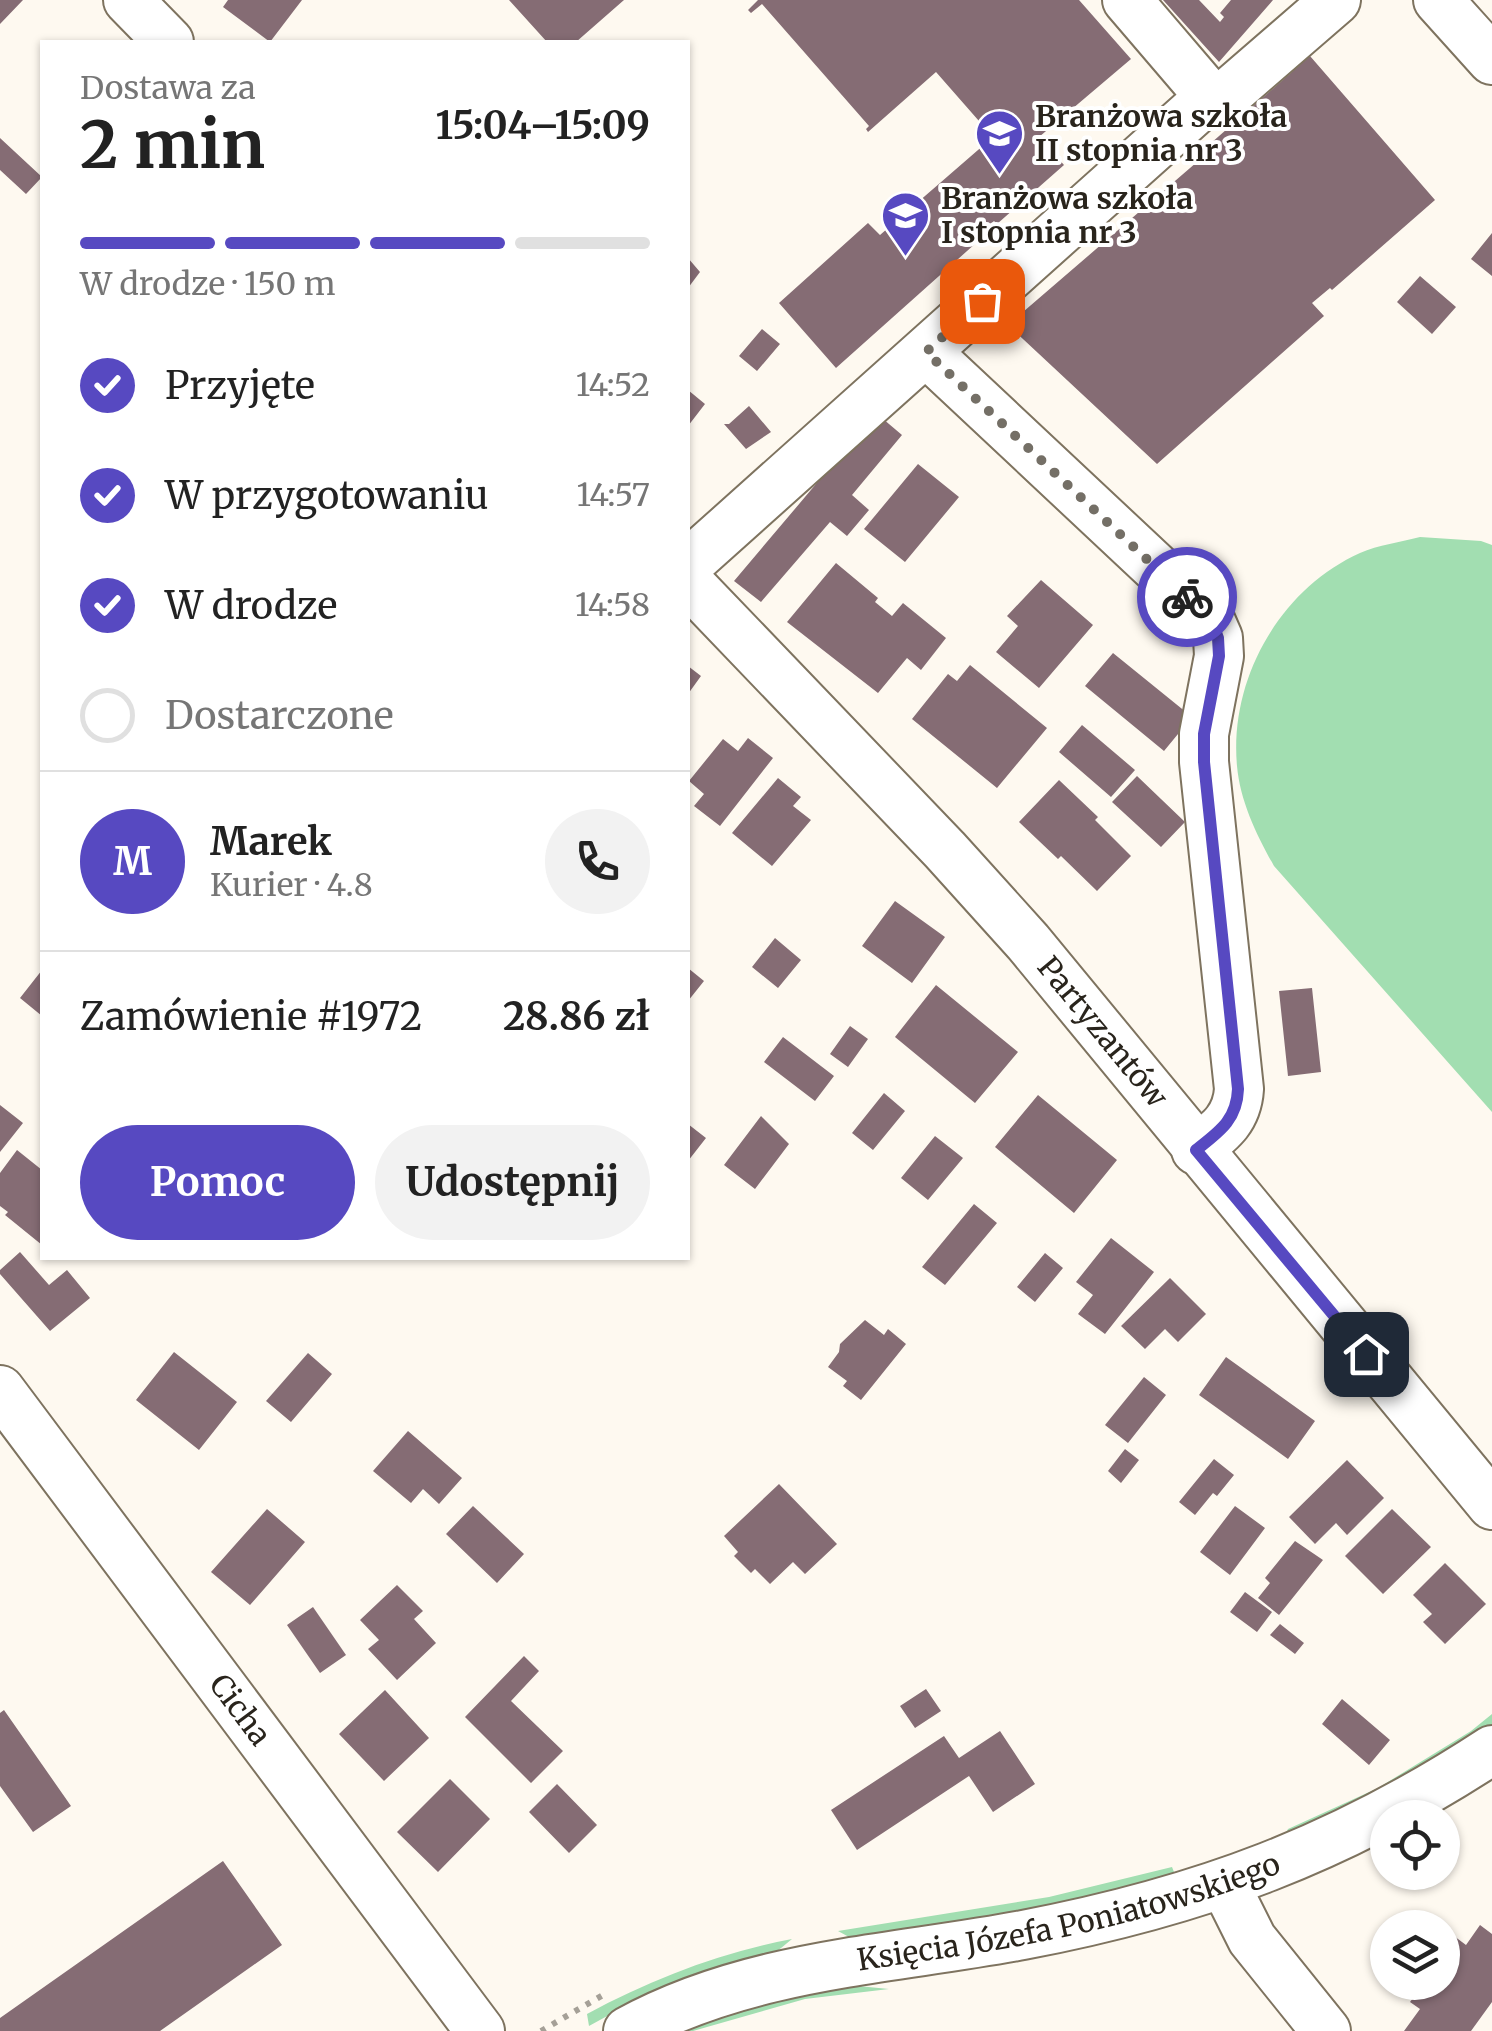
<!DOCTYPE html>
<html lang="pl">
<head>
<meta charset="utf-8">
<style>
	body { margin:0; font-family:Merriweather,serif; background:#f2f2f2; color:#222; height:100vh; display:flex; flex-direction:column; font-size:38px; white-space:nowrap }
	* { box-sizing:border-box; margin:0 }
	p { font-size:32px; color:#767676 }
	.icon { flex:none; width:55px; height:55px; fill:none; stroke:currentColor; stroke-width:2; stroke-linecap:round; stroke-linejoin:round }
	.map { position:relative; flex:1; overflow:hidden }
	.details { position:absolute; left:40px; top:40px; width:650px; height:1220px; display:flex; flex-direction:column; background:#fff; border-radius:0px; box-shadow:0 2px 8px #0004 }
	.details>* { flex:none }
	.tools { position:absolute; left:1370px; top:1800px; display:grid; gap:20px }
	.tools a { display:grid; place-items:center; width:90px; height:90px; border-radius:50%; background:#fff; box-shadow:0 2px 8px #0004; font-size:50px }
	.pin { position:absolute; display:grid; place-items:center; width:85px; height:85px; color:#fff; margin:-42px; border-radius:20px; box-shadow:0 5px 15px #0006 }
	.courier { position:absolute; display:grid; place-items:center; width:100px; height:100px; margin:-50px; border:8px solid #5749c1; border-radius:50%; background:#fff; color:#222; box-shadow:0 2px 12px #0007 }
	.overview em { font-style:normal; font-weight:700 }
	.overview div { display:flex; flex-direction:column-reverse }
	.overview { display:flex; align-items:center; justify-content:space-between; height:170px; padding:0 40px }
	h1 { font-size:65px; font-weight:700; line-height:75px }
	.bar { display:grid; grid-template-columns:repeat(4,1fr); gap:15px 10px; align-content:center; height:120px; padding:0 40px }
	.bar i { height:12px; border-radius:8px; background:#e0e0e0 }
	.bar .selected { background:#5749c1 }
	.bar p { grid-column:span 4 }
	.line { display:flex; align-items:center; gap:25px; padding:0 40px; border-top:2px solid #e0e0e0 }
	.line div { flex:1 }
	.round { display:grid; place-items:center; flex:none; width:105px; height:105px; border-radius:52px; background:#f2f2f2 }
	ol { padding:0 40px; list-style:none }
	li { display:flex; align-items:center; gap:30px; height:110px }
	li p { margin-inline-start:auto }
	li .icon { padding:10px; border-radius:50%; background:#5749c1; color:#fff; stroke-width:4 }
	li:last-child { color:#767676 }
	li i { width:55px; height:55px; border:5px solid #e0e0e0; border-radius:50% }
	.cta { display:flex; gap:20px; margin-top:auto; padding:20px 40px }
	.cta a { flex:1; height:115px; border-radius:60px; background:#5749c1; color:#fff; font-size:40px; font-weight:700; line-height:115px; text-align:center }
	.cta a+a { background:#f2f2f2; color:#222 }
	.map>svg:first-child { display:block }
</style>
</head>
<body>
<div class="map">
<svg width="1492" height="2031" viewBox="0 0 1492 2031">
	<rect width="100%" height="100%" fill="#fef9f0"/>
	<path fill="#a2deb1" d="M1420 537 1481 541 1492 545V1112L1274 866C1257 836 1240 801 1237 766 1229 679 1280 589 1360 553 1378 545 1401 542 1420 537Z
		M1492 1714V1724C1426 1768 1357 1806 1285 1835L1288 1829 1378 1788 1471 1731Z
		M1172 1867 1176 1877 1048 1909 865 1938 849 1937 838 1931 1049 1897Z
		M792 1939 775 1953 698 1975 640 1998 589 2026 587 2014C652 1979 719 1953 792 1939Z
		M858 1986 889 1989 805 1999 693 2031H679L786 1998Z"/>
	<path fill="#856c74" d="M0 0H23L0 24Z
		M228 0H302L270 42 223 7Z
		M509 0H624L576 42H547Z
		M758 0H1079L1131 59 1039 137 1064 165 997 224 994 221 973 240 976 243 836 368 779 303 868 223 880 235 993 137 936 72 868 132 866 129 869 126 762 4 751 13 748 10Z
		M1163 0H1199L1220 22 1224 17 1220 13 1231 0H1273L1219 62Z
		M1310 56 1435 200 1332 290 1330 288 1312 303 1324 316 1157 464 1008 325 1197 162 1194 158Z
		M0 138 42 177 26 194 0 170Z
		M1492 233V276L1471 259Z
		M688 258 700 272 688 288Z
		M1420 276 1456 307 1432 334 1397 302Z
		M762 329 780 344 757 371 739 356Z
		M688 390 705 404 688 426Z
		M749 406 771 432 746 449 724 424H729Z
		M876 413 902 435 852 495 869 510 847 536 830 522 761 602 734 581Z
		M918 464 959 497 905 562 864 529Z
		M836 563 878 598 875 602 892 616 903 603 946 638 921 670 907 658 878 693 787 622Z
		M1041 580 1093 625 1039 688 996 652 1018 626 1007 616Z
		M1113 653 1192 717 1164 751 1085 686Z
		M970 665 1047 728 997 788 912 719 948 674 957 681Z
		M688 666 701 676 688 694Z
		M1082 725 1135 770 1111 797 1059 752Z
		M748 738 773 758 720 826 694 806 704 794 689 781 723 739 738 751Z
		M1137 776 1185 822 1161 847 1112 802Z
		M778 778 801 797 793 806 811 820 772 866 732 833Z
		M1059 780 1098 817 1095 820 1131 856 1097 891 1061 856 1058 859 1019 822Z
		M895 901 945 937 912 983 862 946Z
		M775 938 801 960 778 988 752 967Z
		M688 968 704 981 688 1001Z
		M42 970V1016L20 998Z
		M936 985 1018 1052 975 1103 895 1037Z
		M1312 988 1321 1072 1288 1076 1279 991Z
		M850 1026 868 1039 848 1067 830 1054Z
		M783 1037 834 1076 815 1101 764 1062Z
		M884 1093 905 1111 873 1150 852 1133Z
		M1038 1095 1117 1160 1074 1213 995 1147Z
		M0 1105 23 1123 0 1152Z
		M761 1116 789 1144 755 1189 724 1165Z
		M688 1124 706 1138 688 1161Z
		M935 1136 963 1158 928 1200 901 1178Z
		M17 1150 42 1170V1245L5 1215 8 1212 0 1206V1173Z
		M974 1204 997 1223 945 1285 922 1267Z
		M1111 1238 1154 1272 1105 1334 1078 1314 1093 1295 1076 1282Z
		M20 1252 49 1285 67 1270 90 1298 50 1331 0 1274V1270Z
		M1045 1253 1063 1268 1035 1302 1017 1287Z
		M1170 1278 1206 1314 1178 1342 1165 1329 1145 1349 1121 1326Z
		M865 1320 884 1335 888 1329 906 1344 861 1400 843 1386 847 1381 828 1367 839 1352 840 1344Z
		M174 1352 237 1402 199 1450 136 1400Z
		M308 1353 332 1374 291 1422 266 1401Z
		M1226 1357 1315 1421 1288 1459 1199 1395Z
		M1144 1377 1166 1395 1128 1443 1105 1425Z
		M408 1431 462 1478 439 1504 423 1489 411 1503 373 1471Z
		M1125 1449 1139 1460 1121 1483 1108 1471Z
		M1214 1459 1234 1475 1217 1496 1213 1493 1195 1515 1179 1502Z
		M1347 1460 1384 1498 1347 1535 1336 1523 1315 1544 1289 1517Z
		M779 1484 837 1544 805 1574 793 1562 770 1584 755 1569 751 1573 734 1556 738 1552 724 1536Z
		M473 1506 524 1554 497 1583 446 1534Z
		M1235 1506 1265 1528 1230 1575 1200 1552Z
		M267 1509 305 1542 250 1605 211 1572Z
		M1392 1509 1431 1547 1383 1594 1345 1556Z
		M1295 1541 1323 1560 1279 1615 1258 1598 1270 1583 1265 1578Z
		M1445 1563 1486 1604 1445 1644 1423 1622 1432 1614 1413 1595Z
		M397 1585 423 1611 414 1619 436 1643 397 1680 368 1649 379 1640 360 1620Z
		M1245 1592 1272 1612 1257 1632 1230 1612Z
		M313 1607 346 1655 320 1673 287 1625Z
		M1280 1624 1304 1643 1295 1654 1270 1635Z
		M524 1656 539 1671 511 1701 563 1751 531 1783 465 1717Z
		M926 1689 941 1711 915 1728 900 1706Z
		M385 1690 429 1738 384 1781 339 1734Z
		M1342 1699 1390 1740 1369 1765 1322 1724Z
		M4 1710 71 1806 33 1832 0 1786V1713Z
		M1000 1731 1035 1784 993 1812 969 1776 857 1850 831 1810 944 1736 959 1758Z
		M450 1779 490 1819 438 1872 397 1832Z
		M557 1784 597 1825 569 1853 529 1812Z
		M223 1861 282 1945 160 2031H0V2018Z
		M1480 1925 1492 1934V2002L1471 2031H1404L1420 2009 1410 2002 1425 1982H1442V1970L1446 1972 1452 1964 1442 1957V1952L1454 1936 1466 1945Z"/>
	<g fill="none" stroke-linecap="round" stroke-linejoin="round">
		<defs>
			<g id="minor">
				<path d="M128 0 169 42"/>
				<path d="M1127 0 1210 97"/>
				<path d="M1438 0 1492 60"/>
				<path d="M926 352 1197 606 1211 622 1218 638 1219 656 1204 734V762L1239 1089C1237 1120 1219 1132 1196 1150"/>
				<path d="M688 564 1210 97 1216 104 1336 0"/>
				<path id="s1" d="M688 582 945 850 1028 942 1492 1505"/>
				<path id="s2" d="M0 1390 480 2031"/>
				<path d="M1225 1885 1252 1939 1326 2031"/>
				<path id="s3" d="M628 2031C750 1964 890 1960 1023 1935 1201 1901 1341 1849 1492 1750"/>
			</g>
		</defs>
		<use href="#minor" stroke="#7e735f" stroke-width="52"/>
		<path stroke="#a5a097" stroke-width="6" stroke-dasharray="5 8" stroke-linecap="butt" d="M541 2031 603 1995"/>
		<use href="#minor" stroke="#fff" stroke-width="48"/>
	</g>
	<g fill="none" stroke-linecap="round" stroke-linejoin="round">
		<path stroke="#746f66" stroke-width="10" stroke-dasharray="0 18" d="M982 301 926 352 1187 597"/>
		<path stroke="#5749c1" stroke-width="12" d="M1187 597 1212 622 1218 638 1219 656 1204 734V762L1238 1089C1237 1120 1219 1132 1196 1150L1366 1354"/>
	</g>
	<defs>
		<symbol id="school-pin" viewBox="-11 -11 22 30"><path d="M0 17L-7.5 6A9.5 9.5 0 1 1 7.5 6Z" fill="#5749c1" stroke="#fff"/><path d="M0-5L7-2L0 1L-7-2ZM-4 1L0 2.5L4 1V4Q0 6-4 4Z" fill="#fff"/></symbol>
	</defs>
	<g fill-rule="evenodd">
		<use href="#school-pin" x="972" y="106" width="55" height="75"/>
		<use href="#school-pin" x="878" y="188" width="55" height="75"/>
	</g>
	<g text-anchor="middle" stroke-width="8" stroke-linejoin="round" paint-order="stroke">
		<g font-size="30" font-weight="bold" fill="#29241c" stroke="#fff" text-anchor="start">
			<text x="1035" y="127">Branżowa szkoła<tspan x="1035" dy="34">II stopnia nr 3</tspan></text>
			<text x="941" y="209">Branżowa szkoła<tspan x="941" dy="34">I stopnia nr 3</tspan></text>
		</g>
		<g font-size="30" fill="#29241c" stroke="#fff">
			<text dy="10" stroke="none"><textPath href="#s1" startOffset="612">Partyzantów</textPath></text>
			<text dy="10" stroke="none"><textPath href="#s2" startOffset="400">Cicha</textPath></text>
			<text dy="10" stroke="none"><textPath href="#s3" startOffset="458">Księcia Józefa Poniatowskiego</textPath></text>
		</g>
	</g>
</svg>
<div class="tools">
<a><svg class="icon" aria-label="locate" viewBox="0 0 24 24"><circle cx="12" cy="12" r="6"/><path d="M12 2v4M12 18v4M2 12h4M18 12h4"/></svg></a>
<a><svg class="icon" aria-label="layers" viewBox="0 0 24 24"><path d="M12 4l9 5-9 5-9-5zM3 14l9 5 9-5"/></svg></a>
</div>
<div class="pin" style="left:982px;top:301px;background:#ea580c"><svg class="icon" aria-label="bag" viewBox="0 0 24 24"><path d="M5 8h14l-1 12H6zM9 8a3 3 0 0 1 6 0"/></svg></div>
<div class="pin" style="left:1366px;top:1354px;background:#1f2937"><svg class="icon" aria-label="home" viewBox="0 0 24 24"><path d="M3 11l9-7 9 7M6 9v11h12V9"/></svg></div>
<div class="courier" style="left:1187px;top:597px"><svg class="icon" aria-label="bike" viewBox="0 0 24 24"><circle cx="6" cy="16" r="4"/><circle cx="18" cy="16" r="4"/><path d="M6 16l4-8h5l3 8M10 8l3 8H6M13 5h3"/></svg></div>
<section class="details">
<div class="overview"><div><h1>2 min</h1><p>Dostawa za</p></div><em>15:04–15:09</em></div>
<div class="bar"><i class="selected"></i><i class="selected"></i><i class="selected"></i><i></i><p>W drodze · 150 m</p></div>
<ol>
<li><svg class="icon" aria-label="check" viewBox="0 0 24 24"><path d="M5 12l5 5 9-10"/></svg>Przyjęte<p>14:52</p></li>
<li><svg class="icon" aria-label="check" viewBox="0 0 24 24"><path d="M5 12l5 5 9-10"/></svg>W przygotowaniu<p>14:57</p></li>
<li><svg class="icon" aria-label="check" viewBox="0 0 24 24"><path d="M5 12l5 5 9-10"/></svg>W drodze<p>14:58</p></li>
<li><i></i>Dostarczone</li>
</ol>
<div class="line" style="height:180px"><b class="round" style="background:#5749c1;color:#fff">M</b><div><b>Marek</b><p>Kurier · 4.8</p></div><a class="round"><svg class="icon" aria-label="phone" viewBox="0 0 24 24"><path d="M5 4h4l2 5-3 2q2 4 5 5l2-3 5 2v4C11 20 4 13 5 4z"/></svg></a></div>
<div class="line" style="height:130px"><div>Zamówienie #1972</div><b>28.86 zł</b></div>
<div class="cta"><a>Pomoc</a><a>Udostępnij</a></div>
</section>
</div>
</body>
</html>
